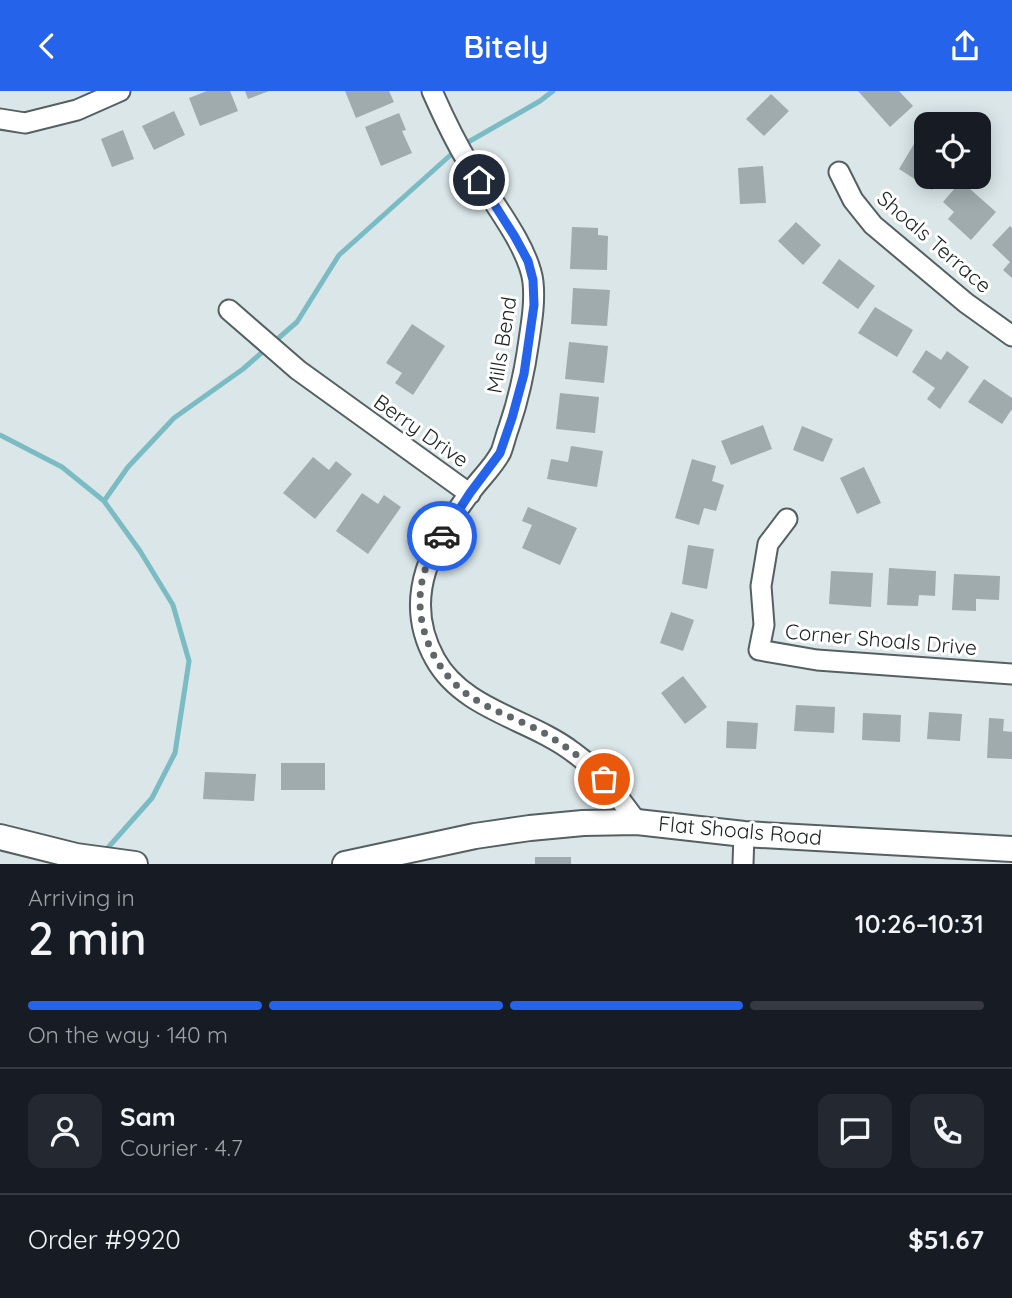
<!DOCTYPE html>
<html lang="en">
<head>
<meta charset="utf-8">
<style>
	body { margin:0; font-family:Quicksand,sans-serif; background:#242831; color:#f1f3f6; height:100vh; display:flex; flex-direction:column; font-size:26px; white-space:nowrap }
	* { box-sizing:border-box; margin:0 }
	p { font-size:23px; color:#9ea1a6 }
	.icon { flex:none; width:38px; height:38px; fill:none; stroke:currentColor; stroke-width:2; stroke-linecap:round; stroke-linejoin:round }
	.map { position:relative; height:773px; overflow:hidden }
	.details { display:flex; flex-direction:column; background:#171b24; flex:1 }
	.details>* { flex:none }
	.buttons { position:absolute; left:914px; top:21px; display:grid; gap:14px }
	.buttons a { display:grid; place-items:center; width:77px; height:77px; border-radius:14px; background:#171b24; box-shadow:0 4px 18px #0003; font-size:35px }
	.pin { position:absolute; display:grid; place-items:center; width:60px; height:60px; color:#fff; margin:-30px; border:4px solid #fff; border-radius:50%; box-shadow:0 2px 7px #0007 }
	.courier { position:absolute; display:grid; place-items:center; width:70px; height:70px; margin:-35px; border:5px solid #2563eb; border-radius:50%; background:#fff; color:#222; box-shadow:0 2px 9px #0007 }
	.headline em { font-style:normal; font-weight:600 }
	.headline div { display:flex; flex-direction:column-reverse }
	.headline { display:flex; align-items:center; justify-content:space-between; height:119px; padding:0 28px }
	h1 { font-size:46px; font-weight:600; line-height:52px }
	.bar { display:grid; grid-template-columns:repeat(4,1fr); gap:10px 7px; align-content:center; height:84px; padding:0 28px }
	.bar i { height:9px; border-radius:5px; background:#363941 }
	.bar .active { background:#2563eb }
	.bar p { grid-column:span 4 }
	.line { display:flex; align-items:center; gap:18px; padding:0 28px; border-top:2px solid #363941 }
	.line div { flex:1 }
	.round { display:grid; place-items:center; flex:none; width:74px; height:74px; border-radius:14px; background:#242831 }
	header { display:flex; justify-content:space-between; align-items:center; height:91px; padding:0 28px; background:#2563eb; color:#fff; font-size:32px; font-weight:600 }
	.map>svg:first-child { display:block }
</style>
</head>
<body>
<header><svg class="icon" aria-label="back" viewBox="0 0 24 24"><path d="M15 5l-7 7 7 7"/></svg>Bitely<svg class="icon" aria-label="share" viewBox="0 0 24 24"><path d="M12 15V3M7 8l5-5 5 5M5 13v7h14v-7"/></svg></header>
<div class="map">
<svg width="1012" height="773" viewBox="0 0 1012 773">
	<rect width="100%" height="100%" fill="#dae6e8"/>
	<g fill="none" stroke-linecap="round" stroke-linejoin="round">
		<path stroke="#7bbbc3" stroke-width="5" d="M463 54 540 10 553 0
			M0 344 62 376 104 410 140 460 173 514 189 570 175 662 152 707 105 760
			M104 410 128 376 174 327 243 278 297 231 339 164 455 60"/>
	</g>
	<path fill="#9fabac" d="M207 0H230L238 20 200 35 189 7Z
		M245 0H269L248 8Z
		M345 0H389L394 11 356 27Z
		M858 0H899L913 15 890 36Z
		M771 3 789 20 764 45 746 28Z
		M174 20 185 44 154 59 142 35Z
		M399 22 406 39 402 40 412 62 381 75 365 36Z
		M123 39 134 68 112 76 101 48Z
		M914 53 926 61V86H940L932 99 899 78Z
		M763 75 766 112 740 113 738 77Z
		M961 90 996 121 971 149 948 128 954 121 943 111Z
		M796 131 821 154 803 174 778 150Z
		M1010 135 1012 137V187L1003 179 1010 171 992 154Z
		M572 136 598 137V144L608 145 607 179 570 178Z
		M839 168 875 195 858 218 822 192Z
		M573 197 610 199 607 235 571 233Z
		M875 216 913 239 897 266 858 242Z
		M412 233 445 255 413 304 395 292 402 282 386 272Z
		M569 251 608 255 604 292 565 288Z
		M926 259 941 269 947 260 969 276 940 318 927 308 935 297 912 281Z
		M984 288 1012 307V318L1002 333 968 311Z
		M560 302 599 306 595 342 556 338Z
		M763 334 772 358 731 374 721 350Z
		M802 335 833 348 823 371 793 359Z
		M571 355 603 360 597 396 547 388 551 368 568 371Z
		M313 366 329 379 336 370 352 383 315 428 283 402Z
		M692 368 716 375 712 390 724 394 716 420 704 417 699 434 675 427Z
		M864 376 881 412 857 423 840 387Z
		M362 402 378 413 384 404 401 416 368 463 336 440Z
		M528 416 577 437 560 474 522 457 532 434 522 430Z
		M688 454 714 458 707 498 682 493Z
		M889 477 936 480 935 505 919 504 918 515 887 514Z
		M831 480 873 482 871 516 829 513Z
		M954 483 1000 485 999 509 976 508V520L952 519Z
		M671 521 694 529 683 560 660 552Z
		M683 585 707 616 685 633 661 602Z
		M796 614 835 616 834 642 794 640Z
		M929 621 962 623 960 650 927 648Z
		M863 622 901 624 900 651 862 649Z
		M989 627 1004 628 1003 640 1012 641V668L987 667Z
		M727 630 758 632 756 658 726 657Z
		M281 672H325V699H281Z
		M205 681 256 683 254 710 203 708Z
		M535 766H571V773H535Z"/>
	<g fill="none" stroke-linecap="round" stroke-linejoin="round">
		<defs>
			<path id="minor" d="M432 0C443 25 456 52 470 75 489 106 529 156 533 191 535 210 532 229 529 249 525 278 519 307 509 336 506 344 504 353 501 361 494 375 481 387 472 399 434 450 400 505 435 568 463 619 530 628 573 661 600 680 618 705 637 731
				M0 28 25 32 77 19 120 0
				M839 81 853 109 873 134 966 212 1012 245
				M229 219 298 279 470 403
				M787 428 768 453 761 495 764 534 759 559 817 569 1012 583
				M743 773 744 743"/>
			<path id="major" d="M0 746 76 765 135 773
				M345 773 475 745 530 737 583 732 637 731 744 743 1012 758"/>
		</defs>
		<use href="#minor" stroke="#556062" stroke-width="23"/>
		<use href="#major" stroke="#556062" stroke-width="28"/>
		<use href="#minor" stroke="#fff" stroke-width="19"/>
		<use href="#major" stroke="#fff" stroke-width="24"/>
	</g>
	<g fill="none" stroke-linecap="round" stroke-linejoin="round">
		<path stroke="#606768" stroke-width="7" stroke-dasharray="0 12.6" d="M442 445C436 456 429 467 425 479 409 527 433 584 476 609 498 622 522 630 544 642 566 655 586 670 604 688"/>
		<path stroke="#2563eb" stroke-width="9" d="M442 445 470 402 500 362 512 327 524 283 534 214 533 189 528 170 515 146 479 89"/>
	</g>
	<g text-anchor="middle" stroke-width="6" stroke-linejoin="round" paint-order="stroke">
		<g font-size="21" fill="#1e2323" stroke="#fff">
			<text transform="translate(934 151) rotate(41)" y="7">Shoals Terrace</text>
			<text transform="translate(502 254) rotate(-81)" y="7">Mills Bend</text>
			<text transform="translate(421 340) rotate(35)" y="7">Berry Drive</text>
			<text transform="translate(881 549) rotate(5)" y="7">Corner Shoals Drive</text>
			<text transform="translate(740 740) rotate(5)" y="7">Flat Shoals Road</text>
		</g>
	</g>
</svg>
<div class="buttons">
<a><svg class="icon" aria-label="locate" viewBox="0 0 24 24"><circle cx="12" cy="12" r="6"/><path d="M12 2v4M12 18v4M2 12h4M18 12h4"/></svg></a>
</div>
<div class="pin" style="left:604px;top:688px;background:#ea580c"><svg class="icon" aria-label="bag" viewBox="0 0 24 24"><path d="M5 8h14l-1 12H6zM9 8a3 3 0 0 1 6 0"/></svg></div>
<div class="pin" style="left:479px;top:89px;background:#1f2937"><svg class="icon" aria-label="home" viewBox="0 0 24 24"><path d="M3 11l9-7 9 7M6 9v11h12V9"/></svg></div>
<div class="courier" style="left:442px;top:445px"><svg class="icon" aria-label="car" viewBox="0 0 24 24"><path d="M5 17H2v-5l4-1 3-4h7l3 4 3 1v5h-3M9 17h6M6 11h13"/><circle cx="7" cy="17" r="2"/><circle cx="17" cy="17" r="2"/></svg></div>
</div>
<section class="details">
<div class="headline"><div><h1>2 min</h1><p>Arriving in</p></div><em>10:26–10:31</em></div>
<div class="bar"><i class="active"></i><i class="active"></i><i class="active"></i><i></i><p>On the way · 140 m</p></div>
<div class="line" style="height:126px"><a class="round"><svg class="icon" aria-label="person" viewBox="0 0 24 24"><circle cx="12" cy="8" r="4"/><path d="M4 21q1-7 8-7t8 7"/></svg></a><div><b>Sam</b><p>Courier · 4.7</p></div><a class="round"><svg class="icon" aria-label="chat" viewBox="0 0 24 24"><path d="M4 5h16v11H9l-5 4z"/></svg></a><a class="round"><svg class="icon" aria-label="phone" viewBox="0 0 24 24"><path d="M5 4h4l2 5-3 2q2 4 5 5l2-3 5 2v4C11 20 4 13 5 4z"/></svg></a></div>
<div class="line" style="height:91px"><div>Order #9920</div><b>$51.67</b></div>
</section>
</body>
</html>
